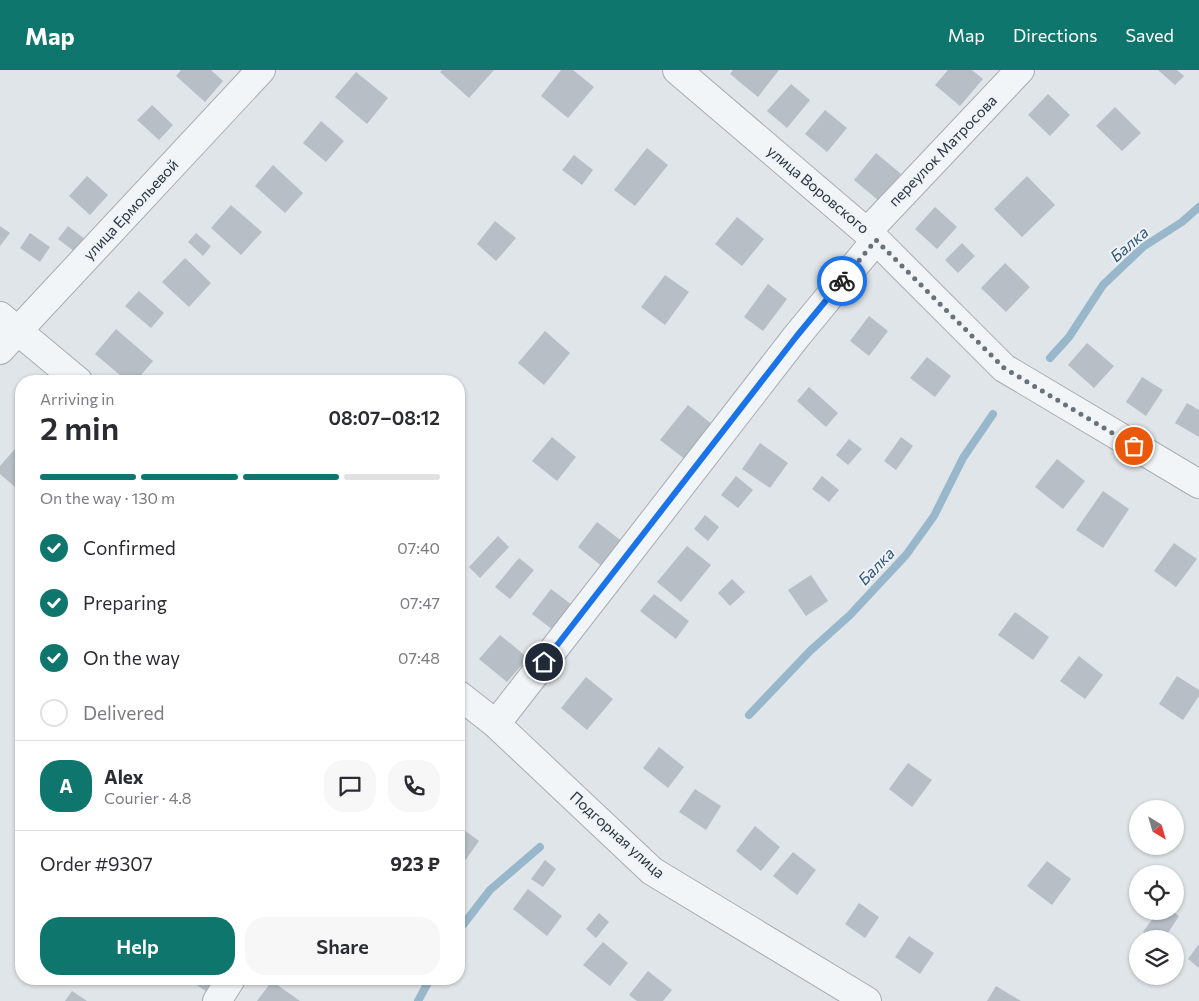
<!DOCTYPE html>
<html lang="en">
<head>
<meta charset="utf-8">
<style>
	body { margin:0; font-family:Commissioner,sans-serif; background:#f7f7f7; color:#2b2b33; height:100vh; display:flex; flex-direction:column; font-size:19px; white-space:nowrap }
	* { box-sizing:border-box; margin:0 }
	p { font-size:16px; color:#7c7c81 }
	.icon { flex:none; width:28px; height:28px; fill:none; stroke:currentColor; stroke-width:2; stroke-linecap:round; stroke-linejoin:round }
	.map { position:relative; flex:1; overflow:hidden }
	.details { position:absolute; left:15px; top:305px; width:450px; height:610px; display:flex; flex-direction:column; background:#fff; border-radius:20px; box-shadow:0 1px 4px #0004 }
	.details>* { flex:none }
	.needle { width:32px; rotate:143deg }
	.buttons { position:absolute; left:1129px; top:730px; display:grid; gap:10px }
	.buttons a { display:grid; place-items:center; width:55px; height:55px; border-radius:50%; background:#fff; box-shadow:0 1px 4px #0004; font-size:25px }
	.pin { position:absolute; display:grid; place-items:center; width:42px; height:42px; color:#fff; margin:-21px; border:2px solid #fff; border-radius:50%; box-shadow:0 1px 5px #0007 }
	.courier { position:absolute; display:grid; place-items:center; width:50px; height:50px; margin:-25px; border:4px solid #1a73e8; border-radius:50%; background:#fff; color:#222; box-shadow:0 1px 6px #0007 }
	.head em { font-style:normal; font-weight:600 }
	.head div { display:flex; flex-direction:column-reverse }
	.head { display:flex; align-items:center; justify-content:space-between; height:85px; padding:0 25px }
	h1 { font-size:32px; font-weight:600; line-height:38px }
	.bar { display:grid; grid-template-columns:repeat(4,1fr); gap:8px 5px; align-content:center; height:60px; padding:0 25px }
	.bar i { height:6px; border-radius:4px; background:#e1e1e2 }
	.bar .current { background:#0f766e }
	.bar p { grid-column:span 4 }
	.line { display:flex; align-items:center; gap:12px; padding:0 25px; border-top:1px solid #e1e1e2 }
	.line div { flex:1 }
	.round { display:grid; place-items:center; flex:none; width:52px; height:52px; border-radius:20px; background:#f7f7f7 }
	ol { padding:0 25px; list-style:none }
	li { display:flex; align-items:center; gap:15px; height:55px }
	li p { margin-inline-start:auto }
	li .icon { padding:5px; border-radius:50%; background:#0f766e; color:#fff; stroke-width:4 }
	li:last-child { color:#7c7c81 }
	li i { width:28px; height:28px; border:2px solid #e1e1e2; border-radius:50% }
	.cta { display:flex; gap:10px; margin-top:auto; padding:10px 25px }
	.cta a { flex:1; height:58px; border-radius:20px; background:#0f766e; color:#fff; font-size:20px; font-weight:600; line-height:58px; text-align:center }
	.cta a+a { background:#f7f7f7; color:#2b2b33 }
	header { display:flex; align-items:center; gap:30px; box-sizing:border-box; height:70px; padding:0 25px; background:#0f766e; color:#fff }
	header strong { font-size:24px }
	nav { display:flex; gap:28px; margin-inline-start:auto; font-size:18px }
	.map>svg:first-child { display:block }
</style>
</head>
<body>
<header>
<strong>Map</strong>
<nav><a>Map</a><a>Directions</a><a>Saved</a></nav>
</header>
<div class="map">
<svg width="1199" height="931" viewBox="0 0 1199 931">
	<rect width="100%" height="100%" fill="#e0e5e9"/>
	<g fill="none" stroke-linecap="round" stroke-linejoin="round">
		<path stroke="#99b7cb" stroke-width="8" d="M1050 288 1069 267 1103 215 1143 177 1182 152 1199 137
			M749 645 810 581 850 545 906 485 934 446 963 388 993 344
			M459 860 490 820 540 777
			M418 931 430 909"/>
	</g>
	<path fill="#b7bec6" d="M181 0H211L223 11 205 32 176 6Z
		M442 0H494L469 28 440 2Z
		M561 0H573L594 17 568 48 541 26Z
		M733 0H779L758 27 730 4Z
		M948 0H972L983 9 960 36 935 15Z
		M1158 0H1177L1184 6 1175 15Z
		M356 2 388 28 367 54 335 27Z
		M791 14 810 30 787 58 767 41Z
		M1048 24 1070 45 1050 66 1028 45Z
		M152 35 173 55 159 70 137 50Z
		M1115 37 1141 63 1122 81 1096 56Z
		M825 40 847 58 827 82 805 64Z
		M321 51 344 71 326 92 303 73Z
		M647 78 668 95 635 136 614 120Z
		M876 83 901 104 879 131 854 110Z
		M574 85 593 100 582 115 562 100Z
		M273 95 303 123 285 143 255 116Z
		M87 106 108 125 90 145 69 126Z
		M1027 106 1055 135 1022 167 994 139Z
		M231 135 262 162 241 185 211 158Z
		M935 137 957 157 937 179 915 159Z
		M737 147 764 169 742 196 715 174Z
		M495 151 516 168 496 191 477 174Z
		M0 156 10 163 0 176Z
		M68 156 86 170 75 182 58 169Z
		M30 163 50 177 40 192 20 178Z
		M196 163 211 176 203 186 188 172Z
		M962 173 975 186 958 203 945 190Z
		M185 188 211 213 189 237 162 212Z
		M1005 193 1030 217 1006 242 981 218Z
		M665 205 689 222 665 255 641 237Z
		M768 214 787 229 763 261 744 247Z
		M139 221 164 243 151 258 125 236Z
		M869 246 888 261 869 286 850 271Z
		M116 259 153 291 136 311H127L95 284Z
		M545 261 570 283 544 315 518 293Z
		M1087 273 1114 296 1094 318 1068 295Z
		M927 287 951 306 935 327 910 308Z
		M1142 307 1163 320 1146 346 1126 332Z
		M809 317 838 343 826 357 797 331Z
		M1187 333 1199 340V367L1175 353Z
		M688 335 717 358 690 393 660 370Z
		M552 367 576 387 557 411 532 391Z
		M901 367 913 376 896 400 884 391Z
		M849 369 862 379 848 395 836 385Z
		M21 372V422L0 404V396Z
		M760 373 788 393 770 418 742 399Z
		M1057 389 1085 411 1063 439 1035 417Z
		M736 406 753 420 738 438 721 425Z
		M822 406 839 420 829 432 812 419Z
		M1103 421 1129 439 1103 478 1076 460Z
		M705 445 719 457 708 471 694 459Z
		M597 452 628 476 609 502 578 477Z
		M498 466 509 477 480 508 469 497Z
		M1174 473 1197 489 1176 517 1154 501Z
		M687 476 711 495 681 532 657 512Z
		M519 488 534 500 510 529 495 517Z
		M811 505 828 531 806 546 788 520Z
		M732 509 745 522 730 536 718 523Z
		M551 519 576 538 557 563 532 544Z
		M654 524 689 551 676 569 640 541Z
		M1015 542 1049 567 1033 590 998 565Z
		M500 565 528 588 507 612 479 589Z
		M1079 586 1103 605 1085 629 1060 611Z
		M1177 606 1199 620V626L1183 650 1159 634Z
		M586 607 613 629 587 660 561 638Z
		M659 677 684 697 668 718 643 698Z
		M908 693 932 710 912 737 889 719Z
		M695 719 721 736 706 760 679 742Z
		M459 756 479 771 462 795 459 793Z
		M755 756 780 777 761 801 736 781Z
		M793 782 816 800 797 825 773 806Z
		M545 790 556 799 543 817 531 809Z
		M1047 791 1071 809 1052 835 1027 816Z
		M528 819 562 846 547 866 513 839Z
		M859 833 879 847 865 868 845 854Z
		M1158 841H1172L1179 846 1164 869H1153L1143 862Z
		M599 843 609 852 596 868 586 859Z
		M909 866 934 883 920 904 895 887Z
		M603 872 628 893 610 916 583 895Z
		M1199 874V898L1188 889Z
		M648 901 672 920 663 931H637L629 925Z
		M187 909H219L209 923Z
		M272 911 300 931H257Z
		M996 916 1021 931H987Z
		M72 921 87 931H65Z"/>
	<g fill="none" stroke-linecap="round" stroke-linejoin="round">
		<defs>
			<path id="minor" d="M677 0 876 170 1004 298 1199 414
				M867 162 1020 0
				M0 246 78 311
				M0 280 261 0
				M459 625 496 654 652 801 867 931
				M496 654 796 267 876 170
				M217 931 231 909"/>
		</defs>
		<use href="#minor" stroke="#a5acb3" stroke-width="30"/>
		<use href="#minor" stroke="#f2f5f7" stroke-width="28"/>
	</g>
	<g fill="none" stroke-linecap="round" stroke-linejoin="round">
		<path stroke="#68727c" stroke-width="5" stroke-dasharray="0 9" d="M842 211 876 170 1004 298 1134 376"/>
		<path stroke="#1a73e8" stroke-width="6" d="M544 592 796 267 842 211"/>
	</g>
	<g text-anchor="middle" stroke-width="4" stroke-linejoin="round" paint-order="stroke">
		<g font-size="15" fill="#283441" stroke="#eff3f7">
			<text transform="translate(943 81) rotate(-46)" y="5">переулок Матросова</text>
			<text transform="translate(818 120) rotate(40)" y="5">улица Воровского</text>
			<text transform="translate(131 140) rotate(-47)" y="5">улица Ермольевой</text>
			<text transform="translate(617 765) rotate(42)" y="5">Подгорная улица</text>
		</g>
		<g font-size="16" font-style="italic" fill="#305876" stroke="#eff3f7">
			<text transform="translate(1129 174) rotate(-41)" y="6">Балка</text>
			<text transform="translate(876 496) rotate(-46)" y="6">Балка</text>
		</g>
	</g>
</svg>
<div class="buttons">
<a><svg class="needle" viewBox="-14 -14 28 28"><path d="M0-13l5 13h-10z" fill="#e53935"/><path d="M0 13l5-13h-10z" fill="#7c7c81"/></svg></a>
<a><svg class="icon" aria-label="locate" viewBox="0 0 24 24"><circle cx="12" cy="12" r="6"/><path d="M12 2v4M12 18v4M2 12h4M18 12h4"/></svg></a>
<a><svg class="icon" aria-label="layers" viewBox="0 0 24 24"><path d="M12 4l9 5-9 5-9-5zM3 14l9 5 9-5"/></svg></a>
</div>
<div class="pin" style="left:1134px;top:376px;background:#ea580c"><svg class="icon" aria-label="bag" viewBox="0 0 24 24"><path d="M5 8h14l-1 12H6zM9 8a3 3 0 0 1 6 0"/></svg></div>
<div class="pin" style="left:544px;top:592px;background:#1f2937"><svg class="icon" aria-label="home" viewBox="0 0 24 24"><path d="M3 11l9-7 9 7M6 9v11h12V9"/></svg></div>
<div class="courier" style="left:842px;top:211px"><svg class="icon" aria-label="bike" viewBox="0 0 24 24"><circle cx="6" cy="16" r="4"/><circle cx="18" cy="16" r="4"/><path d="M6 16l4-8h5l3 8M10 8l3 8H6M13 5h3"/></svg></div>
<section class="details">
<div class="head"><div><h1>2 min</h1><p>Arriving in</p></div><em>08:07–08:12</em></div>
<div class="bar"><i class="current"></i><i class="current"></i><i class="current"></i><i></i><p>On the way · 130 m</p></div>
<ol>
<li><svg class="icon" aria-label="check" viewBox="0 0 24 24"><path d="M5 12l5 5 9-10"/></svg>Confirmed<p>07:40</p></li>
<li><svg class="icon" aria-label="check" viewBox="0 0 24 24"><path d="M5 12l5 5 9-10"/></svg>Preparing<p>07:47</p></li>
<li><svg class="icon" aria-label="check" viewBox="0 0 24 24"><path d="M5 12l5 5 9-10"/></svg>On the way<p>07:48</p></li>
<li><i></i>Delivered</li>
</ol>
<div class="line" style="height:90px"><b class="round" style="background:#0f766e;color:#fff">A</b><div><b>Alex</b><p>Courier · 4.8</p></div><a class="round"><svg class="icon" aria-label="chat" viewBox="0 0 24 24"><path d="M4 5h16v11H9l-5 4z"/></svg></a><a class="round"><svg class="icon" aria-label="phone" viewBox="0 0 24 24"><path d="M5 4h4l2 5-3 2q2 4 5 5l2-3 5 2v4C11 20 4 13 5 4z"/></svg></a></div>
<div class="line" style="height:65px"><div>Order #9307</div><b>923 ₽</b></div>
<div class="cta"><a>Help</a><a>Share</a></div>
</section>
</div>
</body>
</html>
